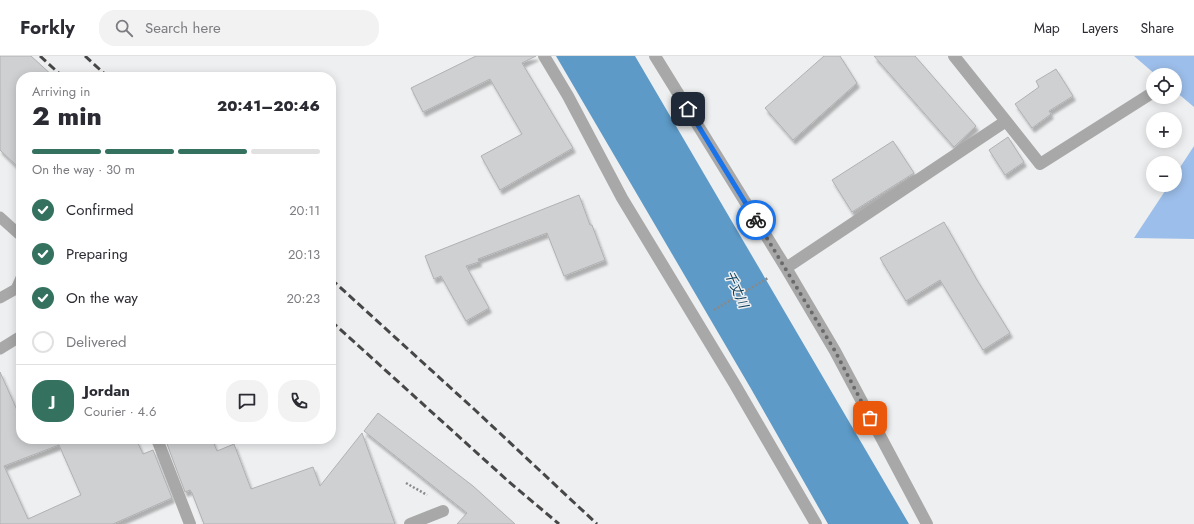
<!DOCTYPE html>
<html lang="en">
<head>
<meta charset="utf-8">
<style>
	body { margin:0; font-family:Jost,"Noto Sans JP",sans-serif; background:#f2f2f3; color:#2b2b33; height:100vh; display:flex; flex-direction:column; font-size:15px; white-space:nowrap }
	* { box-sizing:border-box; margin:0 }
	p { font-size:13px; color:#7c7c81 }
	.icon { flex:none; width:22px; height:22px; fill:none; stroke:currentColor; stroke-width:2; stroke-linecap:round; stroke-linejoin:round }
	.map { position:relative; flex:1; overflow:hidden }
	.panel { position:absolute; left:16px; top:16px; width:320px; height:372px; display:flex; flex-direction:column; background:#fff; border-radius:16px; box-shadow:0 2px 10px #0003 }
	.panel>* { flex:none }
	.fabs { position:absolute; left:1146px; top:12px; display:grid; gap:8px }
	.fabs a { display:grid; place-items:center; width:36px; height:36px; border-radius:50%; background:#fff; box-shadow:0 2px 10px #0003; font-size:20px }
	.pin { position:absolute; display:grid; place-items:center; width:34px; height:34px; color:#fff; margin:-17px; border-radius:8px; box-shadow:0 2px 6px #0006 }
	.courier { position:absolute; display:grid; place-items:center; width:40px; height:40px; margin:-20px; border:3px solid #1a73e8; border-radius:50%; background:#fff; color:#222; box-shadow:0 1px 5px #0007 }
	.summary em { font-style:normal; font-weight:800 }
	.summary div { display:flex; flex-direction:column-reverse }
	.summary { display:flex; align-items:center; justify-content:space-between; height:68px; padding:0 16px }
	h1 { font-size:26px; font-weight:800; line-height:30px }
	.bar { display:grid; grid-template-columns:repeat(4,1fr); gap:6px 4px; align-content:center; height:48px; padding:0 16px }
	.bar i { height:5px; border-radius:3px; background:#e1e1e2 }
	.bar .selected { background:#34725f }
	.bar p { grid-column:span 4 }
	.line { display:flex; align-items:center; gap:10px; padding:0 16px; border-top:1px solid #e1e1e2 }
	.line div { flex:1 }
	.round { display:grid; place-items:center; flex:none; width:42px; height:42px; border-radius:16px; background:#f2f2f3 }
	ol { padding:0 16px; list-style:none }
	li { display:flex; align-items:center; gap:12px; height:44px }
	li p { margin-inline-start:auto }
	li .icon { padding:4px; border-radius:50%; background:#34725f; color:#fff; stroke-width:4 }
	li:last-child { color:#7c7c81 }
	li i { width:22px; height:22px; border:2px solid #e1e1e2; border-radius:50% }
	header { display:flex; align-items:center; gap:24px; box-sizing:border-box; height:56px; padding:0 20px; background:#fff; border-bottom:1px solid #e1e1e2 }
	header strong { font-size:19px }
	nav { display:flex; gap:22px; margin-inline-start:auto; font-size:14px }
	.search { width:280px; height:36px; background:#f2f2f3; display:flex; align-items:center; gap:10px; box-sizing:border-box; padding:0 14px; border-radius:16px; color:#7c7c81; font-size:15px }
	.map>svg:first-child { display:block }
</style>
</head>
<body>
<header>
<strong>Forkly</strong>
<div class="search"><svg class="icon" aria-label="search" viewBox="0 0 24 24"><circle cx="10" cy="10" r="6"/><path d="M15 15l6 6"/></svg>Search here</div>
<nav><a>Map</a><a>Layers</a><a>Share</a></nav>
</header>
<div class="map">
<svg width="1194" height="468" viewBox="0 0 1194 468">
	<defs>
		<filter id="shadow"><feDropShadow dx="2.5" dy="4.5" stdDeviation="1" flood-color="#0004"/></filter>
	</defs>
	<rect width="100%" height="100%" fill="#eeeff0"/>
	<path fill="#9cbeea" d="M1134 0H1194V51L1175 35V19H1156Z
		M1194 90V183L1134 182 1169 129H1175V119Z"/>
	<path fill="#5d9ac7" d="M556 0H635L909 468H828L750 331Z"/>
	<path fill="#cfd0d2" stroke="#b0b1b3" fill-rule="evenodd" filter="url(#shadow)" d="M0 0H31L54 21H21V114L0 94Z
		M476 0H536L522 7 573 92 500 134 481 100 522 78 490 23 423 56 411 32Z
		M824 0H840L857 27 793 84 765 52Z
		M874 0H915L976 70 954 91Z
		M1056 13 1073 40 1049 55 1051 58 1032 72 1015 48 1039 31 1036 25Z
		M1008 81 1024 106 1005 119 989 94Z
		M893 85 914 117 852 156 832 124Z
		M579 139 590 169H592L605 204 564 220 547 177 478 203 479 206 466 210 489 252 466 265 441 220 434 223 425 200Z
		M944 166 977 224 1010 277 983 294 940 224 906 245 880 202Z
		M0 316 21 363V383H136L143 398 153 394 172 442 113 468H0ZM59 389 81 439 28 463 4 410Z
		M378 357 473 430 515 468H457L467 457 364 375Z
		M362 377 395 468H204L192 437 190 434 185 436 167 388 180 383H212L217 395 234 388 251 433 313 411 320 430Z"/>
	<g fill="none" stroke-linecap="round" stroke-linejoin="round">
		<path stroke="#89898a" stroke-width="2.5" stroke-dasharray="2 2" stroke-linecap="butt" d="M714 254 768 222
			M406 427 427 439"/>
		<path stroke="#a9a8a8" stroke-width="11" d="M0 161 21 180
			M0 242 16 233 21 222
			M0 293 21 280"/>
		<path stroke="#a9a8a8" stroke-width="12" d="M544 0 568 40 622 142 734 327 816 468
			M655 0 786 212 835 295 927 468
			M1006 65 1040 108 1152 37
			M786 212 1006 65 954 0
			M157 383 190 468
			M410 468 443 455"/>
		<path stroke="#474748" stroke-width="3" stroke-dasharray="8 4" stroke-linecap="butt" d="M40 0 63 21
			M85 0 108 21
			M331 223 475 354 597 468
			M331 265 508 425 559 468"/>
	</g>
	<g fill="none" stroke-linecap="round" stroke-linejoin="round">
		<path stroke="#6a6a6b" stroke-width="4" stroke-dasharray="0 7.2" d="M756 164 835 295 870 362"/>
		<path stroke="#1a73e8" stroke-width="5" d="M688 53 756 164"/>
	</g>
	<g text-anchor="middle" stroke-width="3" stroke-linejoin="round" paint-order="stroke">
		<g font-size="13" font-style="italic" fill="#093c5a" stroke="#eeeff0">
			<text transform="translate(737 233) rotate(66)" y="5">千丈川</text>
		</g>
	</g>
</svg>
<div class="fabs">
<a><svg class="icon" aria-label="locate" viewBox="0 0 24 24"><circle cx="12" cy="12" r="6"/><path d="M12 2v4M12 18v4M2 12h4M18 12h4"/></svg></a>
<a>+</a>
<a>−</a>
</div>
<div class="pin" style="left:870px;top:362px;background:#ea580c"><svg class="icon" aria-label="bag" viewBox="0 0 24 24"><path d="M5 8h14l-1 12H6zM9 8a3 3 0 0 1 6 0"/></svg></div>
<div class="pin" style="left:688px;top:53px;background:#1f2937"><svg class="icon" aria-label="home" viewBox="0 0 24 24"><path d="M3 11l9-7 9 7M6 9v11h12V9"/></svg></div>
<div class="courier" style="left:756px;top:164px"><svg class="icon" aria-label="bike" viewBox="0 0 24 24"><circle cx="6" cy="16" r="4"/><circle cx="18" cy="16" r="4"/><path d="M6 16l4-8h5l3 8M10 8l3 8H6M13 5h3"/></svg></div>
<section class="panel">
<div class="summary"><div><h1>2 min</h1><p>Arriving in</p></div><em>20:41–20:46</em></div>
<div class="bar"><i class="selected"></i><i class="selected"></i><i class="selected"></i><i></i><p>On the way · 30 m</p></div>
<ol>
<li><svg class="icon" aria-label="check" viewBox="0 0 24 24"><path d="M5 12l5 5 9-10"/></svg>Confirmed<p>20:11</p></li>
<li><svg class="icon" aria-label="check" viewBox="0 0 24 24"><path d="M5 12l5 5 9-10"/></svg>Preparing<p>20:13</p></li>
<li><svg class="icon" aria-label="check" viewBox="0 0 24 24"><path d="M5 12l5 5 9-10"/></svg>On the way<p>20:23</p></li>
<li><i></i>Delivered</li>
</ol>
<div class="line" style="height:72px"><b class="round" style="background:#34725f;color:#fff">J</b><div><b>Jordan</b><p>Courier · 4.6</p></div><a class="round"><svg class="icon" aria-label="chat" viewBox="0 0 24 24"><path d="M4 5h16v11H9l-5 4z"/></svg></a><a class="round"><svg class="icon" aria-label="phone" viewBox="0 0 24 24"><path d="M5 4h4l2 5-3 2q2 4 5 5l2-3 5 2v4C11 20 4 13 5 4z"/></svg></a></div>
</section>
</div>
</body>
</html>
